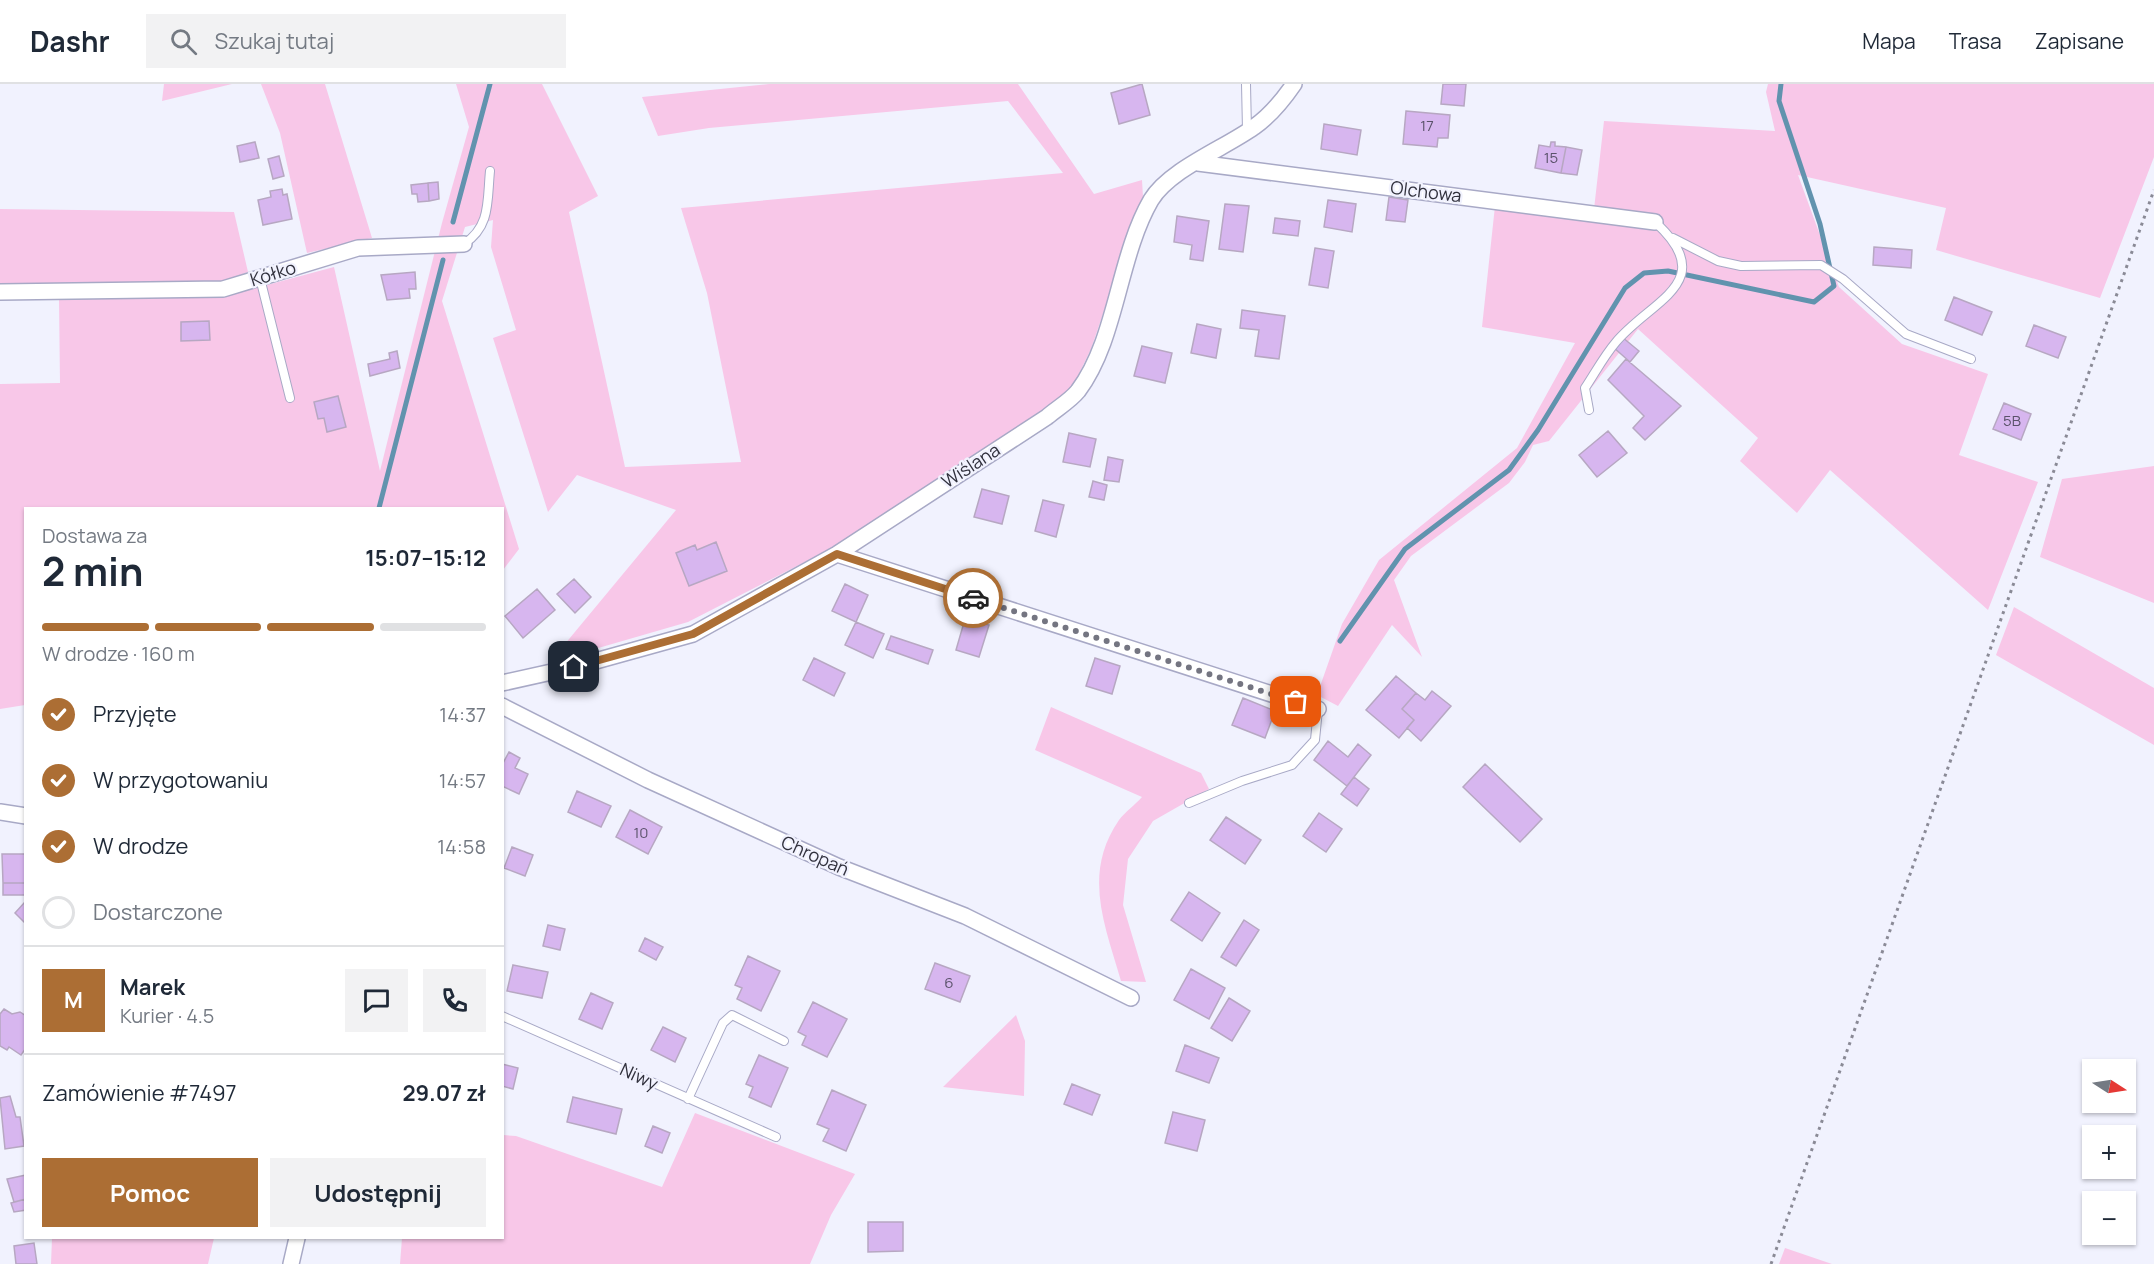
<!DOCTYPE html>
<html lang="pl">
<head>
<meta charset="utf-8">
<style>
	body { margin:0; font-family:Manrope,sans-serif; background:#f2f2f3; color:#1f2937; height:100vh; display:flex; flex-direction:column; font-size:22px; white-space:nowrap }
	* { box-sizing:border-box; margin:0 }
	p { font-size:20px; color:#747a83 }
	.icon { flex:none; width:33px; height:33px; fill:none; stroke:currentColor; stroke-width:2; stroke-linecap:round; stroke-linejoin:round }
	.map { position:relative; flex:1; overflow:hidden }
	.panel { position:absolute; left:24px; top:423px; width:480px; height:732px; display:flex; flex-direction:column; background:#fff; border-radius:0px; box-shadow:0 2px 4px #0004 }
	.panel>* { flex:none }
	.needle { width:39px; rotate:102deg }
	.tools { position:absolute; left:2082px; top:975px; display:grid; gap:12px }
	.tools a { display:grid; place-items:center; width:54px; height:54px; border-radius:0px; background:#fff; box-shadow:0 2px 4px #0004; font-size:30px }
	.pin { position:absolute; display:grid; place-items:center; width:51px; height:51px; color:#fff; margin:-26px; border-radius:12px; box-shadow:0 3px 9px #0006 }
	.courier { position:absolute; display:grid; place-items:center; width:60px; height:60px; margin:-30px; border:4px solid #ac6e34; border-radius:50%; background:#fff; color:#222; box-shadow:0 2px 8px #0007 }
	.headline em { font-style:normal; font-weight:700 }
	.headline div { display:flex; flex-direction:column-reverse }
	.headline { display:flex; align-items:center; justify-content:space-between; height:102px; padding:0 18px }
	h1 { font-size:39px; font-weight:700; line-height:45px }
	.bar { display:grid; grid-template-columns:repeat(4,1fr); gap:9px 6px; align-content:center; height:72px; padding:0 18px }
	.bar i { height:8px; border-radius:4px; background:#e0e1e3 }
	.bar .selected { background:#ac6e34 }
	.bar p { grid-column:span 4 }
	.line { display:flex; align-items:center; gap:15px; padding:0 18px; border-top:2px solid #e0e1e3 }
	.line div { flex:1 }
	.round { display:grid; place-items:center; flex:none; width:63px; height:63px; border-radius:0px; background:#f2f2f3 }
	ol { padding:0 18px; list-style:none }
	li { display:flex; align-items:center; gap:18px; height:66px }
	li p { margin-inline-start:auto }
	li .icon { padding:6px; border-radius:50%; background:#ac6e34; color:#fff; stroke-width:4 }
	li:last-child { color:#747a83 }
	li i { width:33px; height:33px; border:3px solid #e0e1e3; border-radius:50% }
	.action { display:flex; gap:12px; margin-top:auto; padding:12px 18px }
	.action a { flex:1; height:69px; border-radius:0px; background:#ac6e34; color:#fff; font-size:24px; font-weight:700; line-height:69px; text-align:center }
	.action a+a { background:#f2f2f3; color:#1f2937 }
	header { display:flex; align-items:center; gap:36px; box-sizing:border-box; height:84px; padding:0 30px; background:#fff; border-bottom:2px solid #e0e1e3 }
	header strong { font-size:28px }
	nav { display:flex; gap:33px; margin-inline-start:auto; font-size:21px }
	.search { width:420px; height:54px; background:#f2f2f3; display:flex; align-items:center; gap:15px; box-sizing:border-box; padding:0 21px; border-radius:0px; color:#747a83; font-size:22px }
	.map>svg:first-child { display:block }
</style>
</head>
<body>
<header>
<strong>Dashr</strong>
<div class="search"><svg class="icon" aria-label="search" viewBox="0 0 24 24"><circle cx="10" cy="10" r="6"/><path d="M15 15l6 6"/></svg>Szukaj tutaj</div>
<nav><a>Mapa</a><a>Trasa</a><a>Zapisane</a></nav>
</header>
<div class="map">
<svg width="2154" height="1180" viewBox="0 0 2154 1180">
	<rect width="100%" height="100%" fill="#f1f2fe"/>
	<path fill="#f8c7e8" d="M164 0H232L162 17Z
		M261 0H325L372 154 307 169 280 49Z
		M456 0H542L598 112 569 128 625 383 741 378 707 209 681 124 1063 89 1008 17 709 44 658 52 642 13 769 0H1018L1094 110 1142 96 1143 113 1091 265 1072 304 1034 333 826 467 688 538 550 578 676 426 577 391 548 428 493 254 516 246 491 163 493 136 465 143 442 217 519 465 503 486 502 424H26L25 621 0 625V300L60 299 59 215 222 213 334 183 380 387 442 139 469 43Z
		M1768 0H2154V73L2100 214 1936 166 1946 124 1798 91 1839 203 1902 260 1988 290 1959 371 2038 398 1988 526 1830 386 1797 429 1740 377 1758 354 1638 245 1549 357 1533 361 1525 378 1509 399 1411 472 1394 496 1422 573 1392 541 1338 622 1317 611 1342 540 1379 476 1517 364 1575 259 1482 243 1495 122 1593 134 1604 37 1775 47 1766 8Z
		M0 125 234 128 248 188 218 199H0Z
		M2154 382V519L2040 473 2062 395Z
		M2014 523 2154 604V661L1996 571Z
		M1051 623 1201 689 1209 705 1153 737 1128 775 1123 821 1146 898 1121 897C1105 841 1082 790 1119 736 1125 728 1135 721 1142 713L1035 666Z
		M1016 931 1025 957 1024 1012 943 1003Z
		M695 1029 855 1090 831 1131 810 1180H400L402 1154H502L503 1051 516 1052 662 1103Z
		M52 1154H214L208 1180H51Z
		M1785 1164 1832 1180H1779Z"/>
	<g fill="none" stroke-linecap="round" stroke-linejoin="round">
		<path stroke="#6193ae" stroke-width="5" d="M453 138 490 0
			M379 424 443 176
			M1340 557 1405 465 1509 386 1538 346 1625 204 1644 189 1668 187 1814 218 1834 202 1820 140 1779 17 1781 0"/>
	</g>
	<path fill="#d7b6ef" stroke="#b7a7c2" stroke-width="1.5" d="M1142 0 1150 31 1119 40 1111 9Z
		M1443 0H1466L1464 22 1441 20Z
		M1406 27 1450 31 1448 54H1438L1437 63 1403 60Z
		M1324 40 1361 46 1357 71 1321 65Z
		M255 58 259 74 240 78 237 62Z
		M1551 58H1555V62L1566 63 1561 89 1535 84 1539 61 1550 63Z
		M1566 63 1582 66 1577 91 1561 89Z
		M279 72 284 92 273 95 268 75Z
		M438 98 439 115 429 117 428 99Z
		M428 99 429 117 418 118 417 110H412L411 101Z
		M282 105 283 111 287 110 292 135 263 141 258 116 271 113 270 107Z
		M1389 113 1408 116 1405 138 1386 136Z
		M1328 116 1356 120 1352 148 1324 143Z
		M1225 120 1249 122 1243 168 1219 165Z
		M1177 132 1209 137 1203 177 1190 175 1192 161 1174 158Z
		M1275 134 1300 137 1298 152 1273 149Z
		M1874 163 1912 166 1911 184 1873 181Z
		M1315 164 1334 167 1328 204 1309 201Z
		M415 188 416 205H409L410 214 387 216 381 191Z
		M1954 213 1992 228 1982 251 1945 236Z
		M1242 226 1285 232 1279 275 1255 272 1259 246 1240 244Z
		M209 237 210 256 181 257V238Z
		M1197 240 1221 245 1216 274 1191 269Z
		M2034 241 2066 253 2058 274 2026 262Z
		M1622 253 1639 267 1630 278 1613 263Z
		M1142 262 1172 269 1165 299 1134 292Z
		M397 267 400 284 370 292 368 280 390 275 389 269Z
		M1626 275 1681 322 1645 356 1633 344 1644 332 1608 296Z
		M338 312 346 343 327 348 324 334 318 335 314 318Z
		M2004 319 2031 330 2021 356 1993 345Z
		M1608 347 1627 369 1597 393 1579 371Z
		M1069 349 1096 355 1090 383 1063 378Z
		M1108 373 1123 376 1119 398 1104 396Z
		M1093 397 1107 401 1104 416 1089 413Z
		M982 405 1009 412 1002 440 974 433Z
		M1043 416 1064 421 1056 453 1035 447Z
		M716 458 727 487 689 502 676 469 695 461 697 466Z
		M574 495 591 513 575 529 557 510Z
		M845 500 868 511 856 538 832 527Z
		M537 505 555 526 523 554 505 532Z
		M965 535 989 541 979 573 956 566Z
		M856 538 884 550 873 574 845 561Z
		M891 552 933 566 928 580 886 565Z
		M814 574 845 589 834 612 803 596Z
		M1095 574 1120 582 1112 610 1086 602Z
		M1396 592 1416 609 1402 625 1414 636 1399 654 1366 626Z
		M1432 607 1451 622 1421 657 1407 644 1414 636 1402 625 1416 609 1425 616Z
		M1243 614 1275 627 1265 654 1232 641Z
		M1328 657 1348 673 1358 660 1371 671 1347 702 1314 676Z
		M509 668 520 674 515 684 528 690 519 710 502 702V681Z
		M1485 680 1542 735 1520 758 1463 703Z
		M1354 693 1369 705 1357 722 1341 710Z
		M577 707 611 722 601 743 568 728Z
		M630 726 662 743 648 770 616 753Z
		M1319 729 1342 745 1326 768 1303 752Z
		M1226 733 1261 756 1245 780 1210 756Z
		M512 763 533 771 525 792 504 784Z
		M2 770H26V799H3Z
		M3 799H26V811H3Z
		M1189 808 1220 829 1202 857 1171 836Z
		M24 819 26 821V840L15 829Z
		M1244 836 1259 846 1236 882 1221 873Z
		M548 841 565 845 560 866 543 862Z
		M645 854 663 863 656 876 639 867Z
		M748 872 780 887 761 927 737 915 742 904 735 901Z
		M935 879 970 892 960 918 925 905Z
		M513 881 548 888 542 914 507 907Z
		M1191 885 1225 904 1209 935 1174 916Z
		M591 909 613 919 602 945 579 935Z
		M1229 914 1250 927 1232 957 1211 944Z
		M813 918 847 935 827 973 802 961 806 952 798 948Z
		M4 925 12 930 20 928 26 932V964L21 971 9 963 7 966 0 962V930Z
		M663 943 686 954 675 978 651 966Z
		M1185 961 1219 974 1209 999 1176 987Z
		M759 971 788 984 771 1023 749 1013 753 1003 746 1000Z
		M502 980 518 984 513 1005 502 1002Z
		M1072 1000 1100 1011 1092 1031 1064 1020Z
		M832 1006 866 1021 846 1067 823 1057 829 1045 817 1040Z
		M10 1012 16 1033H20L24 1062 5 1065 0 1014Z
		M573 1013 622 1025 616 1050 567 1038Z
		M1173 1028 1205 1036 1197 1067 1165 1059Z
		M653 1042 670 1049 662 1069 645 1062Z
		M26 1091V1115L14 1118 7 1095Z
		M26 1115V1126L14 1128 11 1119Z
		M868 1138H903V1167L868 1168Z
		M34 1159 37 1180H16L14 1162Z"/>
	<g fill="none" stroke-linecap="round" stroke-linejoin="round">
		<defs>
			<path id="service" d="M1246 0 1247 46
				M1673 154 1718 177 1741 182 1821 181 1843 195 1906 250 1971 275
				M464 160C491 142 487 117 490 87
				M260 194 290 314
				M1589 326 1585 304C1595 289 1604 272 1616 258 1651 216 1721 198 1655 138
				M1189 719 1242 697 1292 681 1315 656 1318 625
				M502 932 776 1053
				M688 1015 723 939 732 931 784 957"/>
			<path id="minor" d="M1198 79 1655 138
				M0 208 223 205 358 164 464 160
				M837 470 1318 625
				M502 599 574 583 693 550 837 470 1047 333C1056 325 1070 317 1078 307 1117 255 1118 173 1151 116 1170 85 1225 64 1254 43 1270 32 1283 16 1294 0
				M502 622 648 696 839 783 965 832 1131 914
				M0 728 26 732
				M291 1180 297 1154"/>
		</defs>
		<use href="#service" stroke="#a8a9c6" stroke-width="10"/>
		<use href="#minor" stroke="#a8a9c6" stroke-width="18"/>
		<path stroke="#8a8a96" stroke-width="3" stroke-dasharray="3 4.5" stroke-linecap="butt" d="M1771 1180 2154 106"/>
		<use href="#service" stroke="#fff" stroke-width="8"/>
		<use href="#minor" stroke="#fff" stroke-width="15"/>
	</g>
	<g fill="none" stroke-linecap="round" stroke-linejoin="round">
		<path stroke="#747581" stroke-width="6" stroke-dasharray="0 10.8" d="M973 514 1296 618"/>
		<path stroke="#ac6e34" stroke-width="8" d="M574 583 693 550 837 470 973 514"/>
	</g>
	<g text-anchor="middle" stroke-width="4.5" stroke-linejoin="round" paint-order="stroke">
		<g font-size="15" fill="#5a526a">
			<text x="1427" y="47">17</text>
			<text x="1551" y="79">15</text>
			<text x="2012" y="342">5B</text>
			<text x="641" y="754">10</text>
			<text x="949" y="904">6</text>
		</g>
		<g font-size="18" fill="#31313d" stroke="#f1f2fe">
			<text transform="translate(1426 108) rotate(7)" y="6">Olchowa</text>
			<text transform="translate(273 190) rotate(-17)" y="6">Kółko</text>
			<text transform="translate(971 382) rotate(-33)" y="6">Wiślana</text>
			<text transform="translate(815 772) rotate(24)" y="6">Chropań</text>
			<text transform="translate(639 993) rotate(25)" y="6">Niwy</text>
		</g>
	</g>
</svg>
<div class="tools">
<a><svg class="needle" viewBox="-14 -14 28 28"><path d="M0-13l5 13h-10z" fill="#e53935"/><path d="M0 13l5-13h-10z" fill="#747a83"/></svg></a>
<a>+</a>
<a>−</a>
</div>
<div class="pin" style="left:1296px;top:618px;background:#ea580c"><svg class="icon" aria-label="bag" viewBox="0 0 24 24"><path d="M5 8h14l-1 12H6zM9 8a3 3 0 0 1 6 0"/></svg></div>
<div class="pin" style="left:574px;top:583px;background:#1f2937"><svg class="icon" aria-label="home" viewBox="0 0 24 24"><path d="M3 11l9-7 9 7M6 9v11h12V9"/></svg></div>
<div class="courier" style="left:973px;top:514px"><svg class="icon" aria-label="car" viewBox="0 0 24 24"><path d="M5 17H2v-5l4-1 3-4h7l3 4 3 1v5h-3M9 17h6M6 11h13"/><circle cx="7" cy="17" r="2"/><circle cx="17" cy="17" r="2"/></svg></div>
<section class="panel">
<div class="headline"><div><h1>2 min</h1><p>Dostawa za</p></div><em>15:07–15:12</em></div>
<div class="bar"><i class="selected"></i><i class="selected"></i><i class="selected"></i><i></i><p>W drodze · 160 m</p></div>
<ol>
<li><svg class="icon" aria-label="check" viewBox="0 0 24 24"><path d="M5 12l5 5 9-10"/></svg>Przyjęte<p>14:37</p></li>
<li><svg class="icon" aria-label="check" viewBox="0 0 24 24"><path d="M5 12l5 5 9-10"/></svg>W przygotowaniu<p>14:57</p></li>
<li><svg class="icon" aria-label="check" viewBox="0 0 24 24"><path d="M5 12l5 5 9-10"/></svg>W drodze<p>14:58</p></li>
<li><i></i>Dostarczone</li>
</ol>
<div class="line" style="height:108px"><b class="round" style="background:#ac6e34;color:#fff">M</b><div><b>Marek</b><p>Kurier · 4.5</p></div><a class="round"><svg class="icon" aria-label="chat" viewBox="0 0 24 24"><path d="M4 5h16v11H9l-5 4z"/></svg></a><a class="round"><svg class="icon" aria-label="phone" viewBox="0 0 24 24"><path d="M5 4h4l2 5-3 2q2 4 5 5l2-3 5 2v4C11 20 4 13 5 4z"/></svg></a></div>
<div class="line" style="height:78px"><div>Zamówienie #7497</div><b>29.07 zł</b></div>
<div class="action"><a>Pomoc</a><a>Udostępnij</a></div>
</section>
</div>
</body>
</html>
